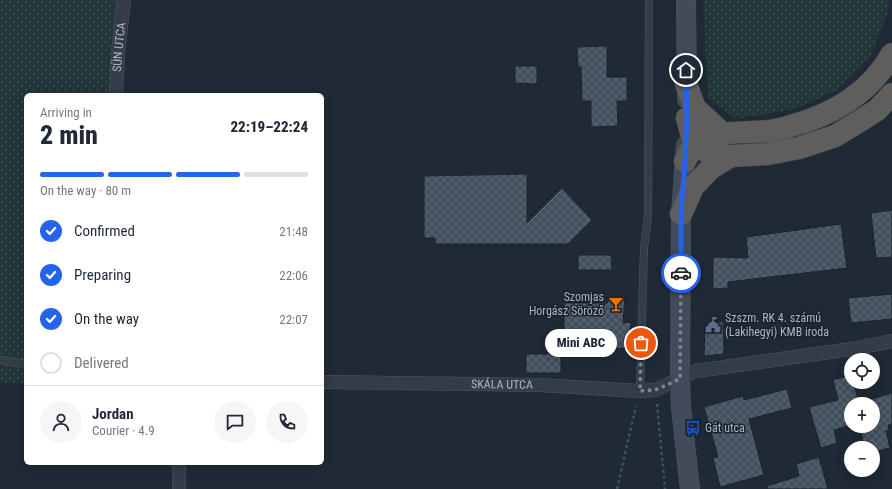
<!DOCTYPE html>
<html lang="en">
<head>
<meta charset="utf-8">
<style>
	body { margin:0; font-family:"Roboto Condensed",sans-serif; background:#f6f6f7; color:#1f2937; height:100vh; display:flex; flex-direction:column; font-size:15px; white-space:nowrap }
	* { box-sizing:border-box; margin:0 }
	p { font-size:13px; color:#747a83 }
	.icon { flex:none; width:22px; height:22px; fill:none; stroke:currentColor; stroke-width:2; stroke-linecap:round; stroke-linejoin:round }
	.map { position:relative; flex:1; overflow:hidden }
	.drawer { position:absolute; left:24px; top:93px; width:300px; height:372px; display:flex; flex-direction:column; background:#fff; border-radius:6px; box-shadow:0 2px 10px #0003 }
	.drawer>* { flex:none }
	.controls { position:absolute; left:844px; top:353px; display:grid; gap:8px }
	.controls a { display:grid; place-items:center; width:36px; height:36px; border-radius:50%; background:#fff; box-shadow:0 2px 10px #0003; font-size:20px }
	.pin { position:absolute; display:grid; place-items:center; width:34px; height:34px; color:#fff; margin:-17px; border:2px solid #fff; border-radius:50%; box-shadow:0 1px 4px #0007 }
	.courier { position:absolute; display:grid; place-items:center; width:40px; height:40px; margin:-20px; border:3px solid #2563eb; border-radius:50%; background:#fff; color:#222; box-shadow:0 1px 5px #0007 }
	.bubble { position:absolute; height:28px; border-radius:14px; background:#fff; box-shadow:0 2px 10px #0003; font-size:13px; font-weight:800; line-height:28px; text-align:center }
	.headline em { font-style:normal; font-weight:800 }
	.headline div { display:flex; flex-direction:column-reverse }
	.headline { display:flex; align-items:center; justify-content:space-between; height:68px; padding:0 16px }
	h1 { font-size:26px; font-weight:800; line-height:30px }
	.bar { display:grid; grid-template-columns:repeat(4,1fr); gap:6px 4px; align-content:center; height:48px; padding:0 16px }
	.bar i { height:5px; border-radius:3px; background:#e0e1e3 }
	.bar .current { background:#2563eb }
	.bar p { grid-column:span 4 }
	.line { display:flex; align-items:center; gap:10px; padding:0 16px; border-top:1px solid #e0e1e3 }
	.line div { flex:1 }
	.round { display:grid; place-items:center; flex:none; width:42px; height:42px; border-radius:21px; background:#f6f6f7 }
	ol { padding:0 16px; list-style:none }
	li { display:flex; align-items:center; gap:12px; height:44px }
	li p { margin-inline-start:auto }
	li .icon { padding:4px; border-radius:50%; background:#2563eb; color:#fff; stroke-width:4 }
	li:last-child { color:#747a83 }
	li i { width:22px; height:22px; border:2px solid #e0e1e3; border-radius:50% }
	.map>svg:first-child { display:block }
</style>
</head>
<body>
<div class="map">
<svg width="892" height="489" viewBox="0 0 892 489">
	<defs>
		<pattern id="grass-dots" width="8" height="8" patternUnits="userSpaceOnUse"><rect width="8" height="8" fill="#223637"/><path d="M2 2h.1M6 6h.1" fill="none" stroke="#3f5152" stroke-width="1.8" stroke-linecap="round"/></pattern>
		<pattern id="building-cross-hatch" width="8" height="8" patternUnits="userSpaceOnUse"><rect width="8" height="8" fill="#43505e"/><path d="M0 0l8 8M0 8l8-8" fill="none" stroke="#5b6773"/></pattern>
	</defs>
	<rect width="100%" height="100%" fill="#202a36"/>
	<path fill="url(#grass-dots)" d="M0 0H120L112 95H26V383H0Z
		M703 0H889L888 13 871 55 837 90 795 109 736 119 708 98Z"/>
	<path fill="url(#building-cross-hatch)" stroke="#1b232d" d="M607 46V77H627V101H617L618 126 591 127V101H582L581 67H578L577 47Z
		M515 66H537V84L515 83Z
		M527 174V223L562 188 592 220 568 244H435V238H424V176Z
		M892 210V257L876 258 871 213Z
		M841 224 847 268 728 282V288L713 289V257L748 258 746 237Z
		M578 255H611L612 270H578Z
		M892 294V319L851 323 848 298Z
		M608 296H625L623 323 631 322 629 348 560 350V330H564V303H608Z
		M723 321 724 354 704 356 705 324Z
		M526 354H561V373H526Z
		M851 375V382H853L859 403 892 393V424L888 425 889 430 886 431 890 448 873 452V448H865L859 426H873V404H851V425L834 430 837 443 821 448 809 407 838 400 833 380Z
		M787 389 792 408 749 419 764 475 720 487 713 458 718 457 704 407 743 396 744 400Z
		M819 457 828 489H768L767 486 799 476 796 464Z"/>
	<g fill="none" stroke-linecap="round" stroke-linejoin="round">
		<defs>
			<path id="service" d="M0 360 26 364
				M640 391 644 248 648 216 649 0"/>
			<g id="minor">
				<path id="s1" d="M116 95 118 53 124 0"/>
				<path id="s2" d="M322 382 539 385 640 391 655 390 696 371 851 349 892 341"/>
				<path d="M179 463V489"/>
			</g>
			<path id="secondary" d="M686 0 687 99
				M686 145 681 214 680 379 681 407 690 489"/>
			<path id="trunk" d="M686 84 695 108 723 134
				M687 118 694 144 711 154 731 156 768 154 799 148 835 136 855 124 877 110 892 94
				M685 161C688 156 691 147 696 143 715 130 747 133 770 131 777 130 784 128 791 126 832 115 870 93 892 54
				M681 214 693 187 710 169 731 156"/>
		</defs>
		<use href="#service" stroke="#4e5762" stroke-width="8"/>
		<use href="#minor" stroke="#4e5762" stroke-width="14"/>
		<use href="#secondary" stroke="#4e5762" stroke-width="20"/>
		<use href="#trunk" stroke="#3e4751" stroke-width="23"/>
		<path stroke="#3f5355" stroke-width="2.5" stroke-dasharray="3 3" stroke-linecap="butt" d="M657 404 665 489
			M617 489 636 406"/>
		<use href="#service" stroke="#333c47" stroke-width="7"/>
		<use href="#minor" stroke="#333c47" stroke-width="13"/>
		<use href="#secondary" stroke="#414b5a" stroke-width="19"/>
		<use href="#trunk" stroke="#5f5e5c" stroke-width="22"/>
	</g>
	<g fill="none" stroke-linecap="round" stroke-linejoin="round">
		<path stroke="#7c8692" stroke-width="4" stroke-dasharray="0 7.2" d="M641 343 640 391 655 390 680 379 681 273"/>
		<path stroke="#2563eb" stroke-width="5" d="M681 273V214L685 162 687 118 686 70"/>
	</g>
	<defs>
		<symbol id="bar-bare" viewBox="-9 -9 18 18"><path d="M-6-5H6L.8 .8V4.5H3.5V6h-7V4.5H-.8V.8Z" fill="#e8710a" stroke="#19212b" stroke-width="2.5" paint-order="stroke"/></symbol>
		<symbol id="civic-bare" viewBox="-9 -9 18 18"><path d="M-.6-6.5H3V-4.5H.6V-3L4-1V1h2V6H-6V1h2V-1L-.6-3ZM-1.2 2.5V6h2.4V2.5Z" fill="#5c6f8a" stroke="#19212b" stroke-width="2.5" paint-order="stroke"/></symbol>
		<symbol id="bus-bare" viewBox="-9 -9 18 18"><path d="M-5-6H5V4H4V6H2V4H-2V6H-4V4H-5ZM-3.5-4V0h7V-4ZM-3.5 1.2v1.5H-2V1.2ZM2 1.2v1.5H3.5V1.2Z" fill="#1a4fb4" stroke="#19212b" stroke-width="2.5" paint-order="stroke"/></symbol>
	</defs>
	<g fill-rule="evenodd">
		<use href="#bar-bare" x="605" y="293" width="22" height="22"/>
		<use href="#civic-bare" x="702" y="314" width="22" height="22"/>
		<use href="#bus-bare" x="682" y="417" width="22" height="22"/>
	</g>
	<g text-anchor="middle" stroke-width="3" stroke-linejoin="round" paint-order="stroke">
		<g font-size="12" fill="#adb7c4" stroke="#19212b">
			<text dy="4" stroke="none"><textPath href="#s1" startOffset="48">SÜN UTCA</textPath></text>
			<text dy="4" stroke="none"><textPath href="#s2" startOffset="180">SKÁLA UTCA</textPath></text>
		</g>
		<g font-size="12" fill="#adb7c4" stroke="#19212b" text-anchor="start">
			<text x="604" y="301" text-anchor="end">Szomjas<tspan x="604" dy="14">Horgász Söröző</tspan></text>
			<text x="725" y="322">Szszm. RK 4. számú<tspan x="725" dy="14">(Lakihegyi) KMB iroda</tspan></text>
			<text x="705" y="432">Gát utca</text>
		</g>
	</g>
</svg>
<div class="controls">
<a><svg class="icon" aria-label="locate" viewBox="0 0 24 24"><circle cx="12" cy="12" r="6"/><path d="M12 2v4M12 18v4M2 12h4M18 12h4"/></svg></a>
<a>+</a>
<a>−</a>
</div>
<div class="pin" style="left:641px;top:343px;background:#ea580c"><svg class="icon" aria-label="bag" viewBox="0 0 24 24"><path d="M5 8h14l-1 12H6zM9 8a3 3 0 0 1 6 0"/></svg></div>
<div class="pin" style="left:686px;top:70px;background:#1f2937"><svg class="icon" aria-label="home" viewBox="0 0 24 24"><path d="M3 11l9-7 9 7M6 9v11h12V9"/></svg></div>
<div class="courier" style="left:681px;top:273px"><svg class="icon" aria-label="car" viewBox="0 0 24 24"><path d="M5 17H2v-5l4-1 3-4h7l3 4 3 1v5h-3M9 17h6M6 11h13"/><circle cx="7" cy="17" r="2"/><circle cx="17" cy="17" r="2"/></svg></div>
<div class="bubble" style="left:545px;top:329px;width:72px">Mini ABC</div>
<section class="drawer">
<div class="headline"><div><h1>2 min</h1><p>Arriving in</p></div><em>22:19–22:24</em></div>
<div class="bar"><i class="current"></i><i class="current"></i><i class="current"></i><i></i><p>On the way · 80 m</p></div>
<ol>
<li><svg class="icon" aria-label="check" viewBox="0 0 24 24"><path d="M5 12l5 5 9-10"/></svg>Confirmed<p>21:48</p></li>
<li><svg class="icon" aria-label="check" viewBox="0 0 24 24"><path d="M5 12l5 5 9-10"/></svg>Preparing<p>22:06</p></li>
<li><svg class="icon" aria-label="check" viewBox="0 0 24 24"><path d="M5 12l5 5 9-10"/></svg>On the way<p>22:07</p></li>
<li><i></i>Delivered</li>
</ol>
<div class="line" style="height:72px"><a class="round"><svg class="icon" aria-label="person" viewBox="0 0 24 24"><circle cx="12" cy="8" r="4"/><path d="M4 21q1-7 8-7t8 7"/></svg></a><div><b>Jordan</b><p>Courier · 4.9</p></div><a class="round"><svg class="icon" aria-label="chat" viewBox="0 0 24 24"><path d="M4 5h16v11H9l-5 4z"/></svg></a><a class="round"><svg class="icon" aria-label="phone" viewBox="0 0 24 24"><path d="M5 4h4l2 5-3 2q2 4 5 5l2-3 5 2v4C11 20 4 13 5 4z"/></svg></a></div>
</section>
</div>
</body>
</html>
